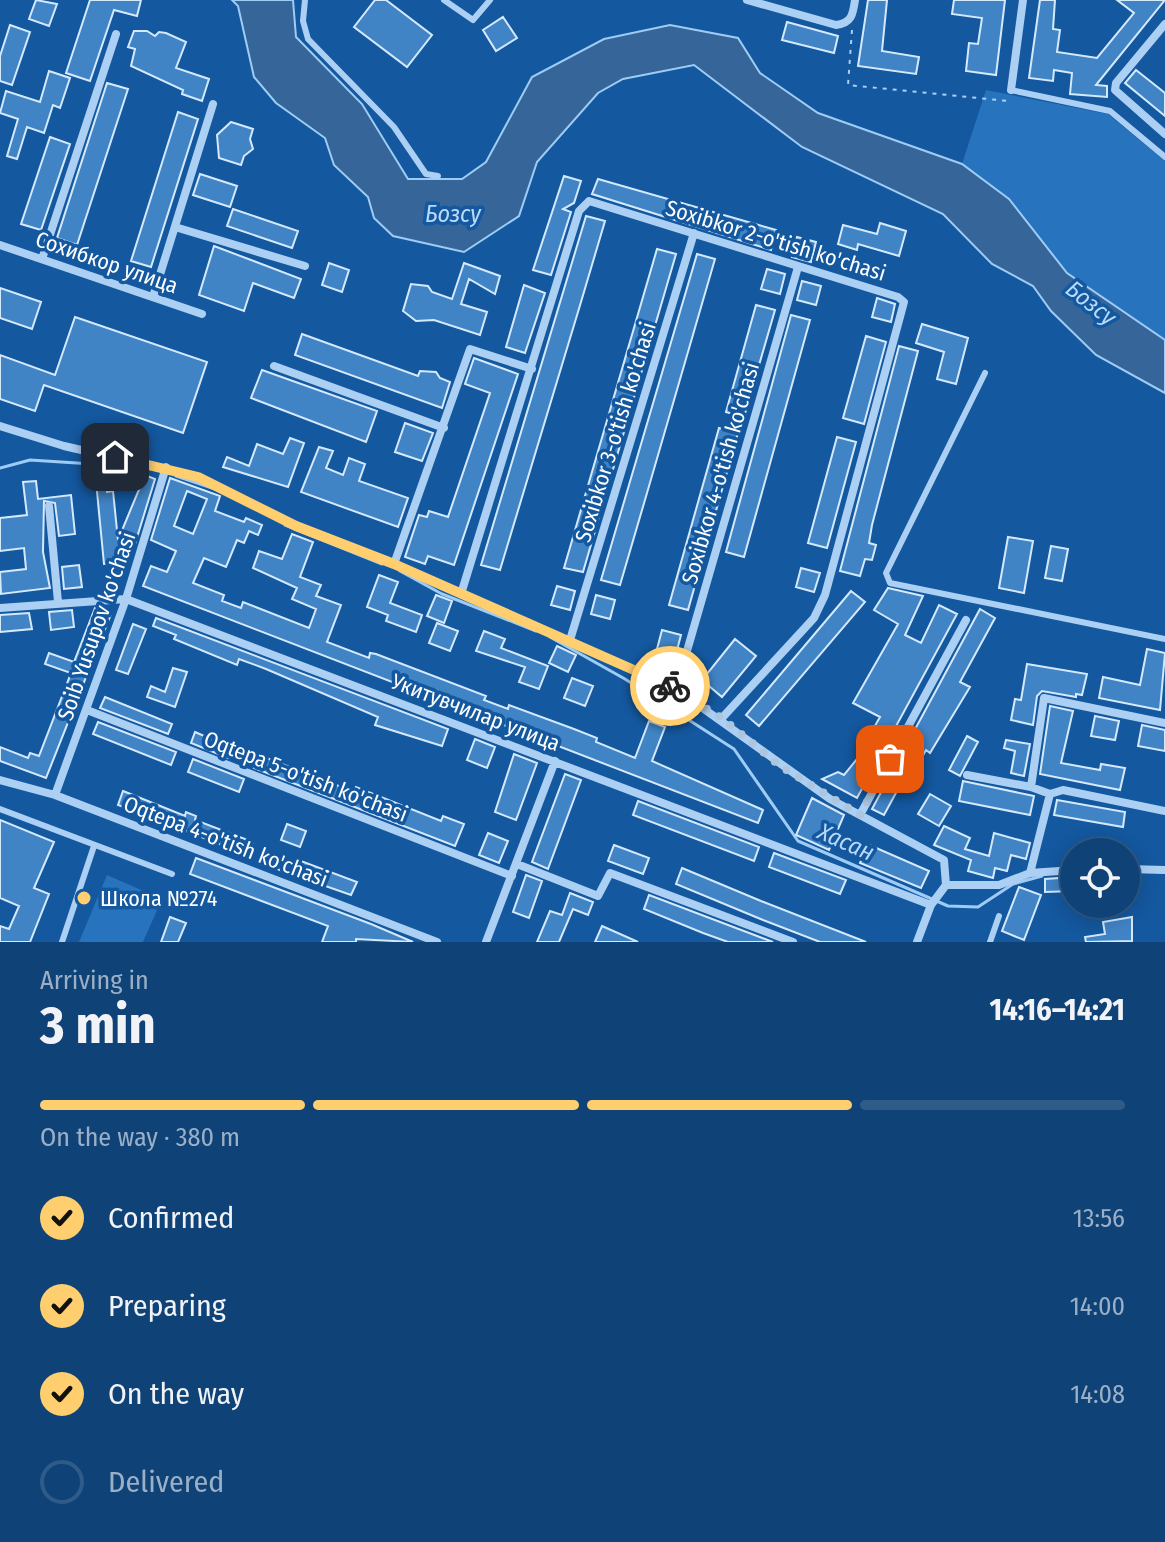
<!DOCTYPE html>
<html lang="en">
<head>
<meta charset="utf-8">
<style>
	body { margin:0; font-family:"Fira Sans Condensed",sans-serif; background:#18497c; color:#f1f3f6; height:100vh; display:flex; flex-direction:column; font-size:30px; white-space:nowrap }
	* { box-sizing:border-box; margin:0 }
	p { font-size:26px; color:#9bb0c6 }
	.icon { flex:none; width:44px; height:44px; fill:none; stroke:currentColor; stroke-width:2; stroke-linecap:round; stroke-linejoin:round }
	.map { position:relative; height:942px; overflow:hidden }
	.drawer { display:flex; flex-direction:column; background:#0f4277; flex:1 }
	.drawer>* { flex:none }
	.fabs { position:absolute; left:1060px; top:838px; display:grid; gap:16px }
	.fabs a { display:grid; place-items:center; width:80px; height:80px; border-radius:50%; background:#0f4277; box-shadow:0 4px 20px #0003,0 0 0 2px #2f5b89; font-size:40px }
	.pin { position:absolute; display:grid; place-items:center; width:68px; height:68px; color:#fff; margin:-34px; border-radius:16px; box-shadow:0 4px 12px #0006 }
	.courier { position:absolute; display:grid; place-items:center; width:80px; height:80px; margin:-40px; border:6px solid #ffce6f; border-radius:50%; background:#fff; color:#222; box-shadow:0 2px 10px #0007 }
	.overview em { font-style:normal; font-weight:700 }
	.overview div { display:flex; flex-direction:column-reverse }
	.overview { display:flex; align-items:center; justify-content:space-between; height:136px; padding:0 40px }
	h1 { font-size:52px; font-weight:700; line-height:60px }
	.bar { display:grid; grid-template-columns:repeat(4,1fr); gap:12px 8px; align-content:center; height:96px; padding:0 40px }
	.bar i { height:10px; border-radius:6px; background:#2f5b89 }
	.bar .on { background:#ffce6f }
	.bar p { grid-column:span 4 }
	ol { padding:0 40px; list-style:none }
	li { display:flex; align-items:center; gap:24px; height:88px }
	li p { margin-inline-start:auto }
	li .icon { padding:8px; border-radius:50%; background:#ffce6f; color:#111; stroke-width:4 }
	li:last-child { color:#9bb0c6 }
	li i { width:44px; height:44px; border:4px solid #2f5b89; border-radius:50% }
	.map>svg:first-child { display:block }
</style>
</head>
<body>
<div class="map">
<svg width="1165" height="942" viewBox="0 0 1165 942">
	<rect width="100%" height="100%" fill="#14589f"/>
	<path fill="#2773bd" d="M986 90 1108 114 1165 161V340L1067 273 1009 199 962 164Z
		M107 875 162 899 143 942H79Z"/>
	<path fill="#366699" stroke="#9eccf6" stroke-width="2" d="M232 0H293L296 37 362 104 408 179H462L486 162 532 77 604 39 670 25 738 38 760 73 818 113 962 164 1009 199 1067 273 1165 340V393L1096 355 1051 311 1033 286 992 264 943 214 802 147 694 65 623 79 598 93 537 162 519 216 464 252 393 236 374 218 368 197 334 165 325 138 276 103 254 77 238 6Z"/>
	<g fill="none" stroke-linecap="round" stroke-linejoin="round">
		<path stroke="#9eccf6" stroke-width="3" d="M0 468 30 460 139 467
			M176 476 215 489
			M285 525 382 564
			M400 571 442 594 536 631
			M550 637 625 679 734 749 798 841 948 906 978 907 1013 884 1042 876"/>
	</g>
	<path fill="#4184c6" stroke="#d5e9fd" stroke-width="2" fill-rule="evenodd" d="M36 0 57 4 49 26 29 19Z
		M90 0H141L137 16 114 10 90 81 66 73Z
		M375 0H386L432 35 407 67 354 27Z
		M868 0H887L882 51 919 57 916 74 858 66Z
		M954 0H1005L996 75 966 71 969 43 978 44 982 18 952 14Z
		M1040 0H1055L1053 29 1060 30 1057 52 1097 58 1134 13 1117 0H1165L1096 85 1107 86V97L1070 94 1072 73 1054 70 1053 81 1029 78Z
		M503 17 517 38 496 51 483 30Z
		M787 22 838 36 834 53 782 40Z
		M10 25 30 32 12 85 0 81V56Z
		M134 31H147L155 36 159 32 166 33 186 42 176 68 209 79 202 101 182 94 183 90 131 66 135 49 128 47Z
		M1136 70 1165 93V116L1125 83Z
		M49 71 70 78 60 108 53 105 44 133 27 127 17 159 7 156 18 119 0 113 6 91 40 102Z
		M107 83 128 89 77 245 57 238Z
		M178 112 198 119 151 267 131 261Z
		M231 122 253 129 250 139 253 149 244 156 241 165 219 158 217 135Z
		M50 137 70 144 41 230 21 224Z
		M200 174 237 186 230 207 193 195Z
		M564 176 581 181 574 203 563 209 571 212 551 275 533 270Z
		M598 179 776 230 771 250 592 194Z
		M233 209 298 231 292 248 227 226Z
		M586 216 605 221 581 302 500 570 481 565Z
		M880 223 906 231 899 256 858 244 857 250 838 244 843 225 877 234Z
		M797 237 816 242 811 262 792 257Z
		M214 246 301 279 294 298 253 283 244 311 199 295Z
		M657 249 676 254 583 572 564 568Z
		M697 254 715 259 647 493 620 585 601 580Z
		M329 263 349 270 342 292 322 285Z
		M464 263 500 276 495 294 469 279 461 304 487 312 480 335 434 320 416 321 403 311 411 284 428 286 432 292 452 299Z
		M767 269 785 274 780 294 761 289Z
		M802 281 821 286 816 305 797 300Z
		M524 285 545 293 525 353 506 347Z
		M0 288 41 302 32 329 0 318Z
		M877 298 895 304 891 322 872 317Z
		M756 305 775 310 744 417 726 412Z
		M791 315 810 320 744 557 726 552Z
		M75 317 207 362 183 433 44 385 35 411 0 399V355L55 375Z
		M922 324 968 338 956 384 937 379 944 352 916 343Z
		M302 334 418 376 420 371 436 372 440 378 450 382 442 408 295 355Z
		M866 336 886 342 864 424 843 418Z
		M899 346 918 351 872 525 869 543 876 545 872 560 865 559 860 576 840 571Z
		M474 358 518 374 454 565 428 556 425 564 405 557 419 515 427 517 429 511 448 517 490 393 465 384Z
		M262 370 377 411 366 442 251 398Z
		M405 423 433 433 422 461 395 452Z
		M719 428 738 433 688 610 669 605Z
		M837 437 856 442 827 548 808 543Z
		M290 438 304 443 288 487 223 467 227 457 249 466 257 444 283 454Z
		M319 447 333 451 326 468 343 475 349 458 365 464 359 481 408 498 398 527 301 492Z
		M104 470 107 492 113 491 118 540 145 475 155 479 135 544 123 539 125 562 104 564 95 471Z
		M170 478 220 496 215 511 244 522 246 518 262 525 258 535 249 531 244 543 237 540 226 567 204 558 193 583 224 595 222 601 241 608 243 602 309 628 316 609 292 599 297 588 253 568 259 551 282 559 292 534 313 542 300 577 321 585 316 596 341 605 327 642 369 658 370 653 376 654 486 696 484 700 508 709 509 705 574 729 597 738 596 742 635 758 649 721 665 727 652 761 763 810 758 823 143 586 151 566 167 572 176 551 151 540ZM187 491 207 499 193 534 174 526Z
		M36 481 38 499 71 495 75 534 59 536 55 503 44 501 43 552 50 588 1 594 0 572 26 569 24 548 0 551V518L27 515 23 482Z
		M1008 537 1033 541 1024 593 999 588Z
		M1051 546 1068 549 1062 581 1045 578Z
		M79 565 82 587 64 589 62 567Z
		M801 568 820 573 814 592 796 587Z
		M379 575 398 582 390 603 422 615 416 632 386 621 388 615 367 607Z
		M557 586 575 591 570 610 551 605Z
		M888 588 923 596 905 635 921 643 939 605 957 614 857 798 822 779 838 772 844 775 866 748 863 747 880 717 853 703 898 624 874 610Z
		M851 591 865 602 759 726 746 715Z
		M436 595 452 601 444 623 427 616Z
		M596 595 615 600 610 619 591 614Z
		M95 608 111 614 46 778 0 761V747L28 758 30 753 39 756 71 673 45 664 49 653 74 662Z
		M980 609 995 618 960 682 970 687 930 753 926 750 908 783 903 780 884 815 872 809Z
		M72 610 74 627 51 630 49 612Z
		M29 613 32 629 0 632V615Z
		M156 618 448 729 442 746 375 725 378 717 266 669 239 659 237 665 174 639 176 635 153 626Z
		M437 623 458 631 450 651 429 643Z
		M133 624 146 629 128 674 116 670Z
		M662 630 681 635 676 654 657 649Z
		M484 631 505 639 501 648 548 666 539 689 519 682 525 667 476 651Z
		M735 639 756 656 722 697 702 680Z
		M557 646 576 655 568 672 549 663Z
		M1147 649 1165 653 1160 710 1099 698 1103 677 1140 685Z
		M1027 664 1087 674 1082 695 1076 694V697L1042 691 1037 696 1033 725 1011 720 1015 699 1021 700Z
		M173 668 187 672 175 707 147 697 151 686 165 692Z
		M572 678 593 686 585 706 564 698Z
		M105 697 172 724 168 734 100 708Z
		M1050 706 1073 711 1061 763 1100 770 1101 764 1125 768 1120 790 1040 774Z
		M1095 716 1119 721 1115 740 1091 736Z
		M98 722 176 752 171 765 93 734Z
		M1142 725 1165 730V751L1138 746Z
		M195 732 232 748 228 758 191 743Z
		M967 736 978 742 960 776 949 770Z
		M475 739 495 747 487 768 467 760Z
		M1006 740 1030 744 1024 776 1011 773 1015 751 1004 748Z
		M514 754 537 763 516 820 495 812Z
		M259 755 354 792 356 787 441 821 443 816 464 824 455 846 254 768Z
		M193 759 244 779 239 792 188 772Z
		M565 774 581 780 548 869 532 862Z
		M963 781 1034 796 1030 815 959 801Z
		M123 791 185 816 186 812 196 816 195 820 253 842 248 855 118 805Z
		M930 794 951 806 939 826 918 814Z
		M812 798 844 815 829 850 796 835Z
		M1057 800 1125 812 1123 827 1054 815Z
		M638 801 759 847 754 861 633 815Z
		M0 820 54 842 34 888 49 894 30 942H0V926L9 929 19 906 0 898Z
		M287 824 306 831 300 847 281 840Z
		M944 826 970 838 965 849 989 856 994 833 1030 843 1026 859 1011 855 1007 871 995 868 993 878 968 871 971 860 934 845Z
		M488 833 508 841 499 863 479 855Z
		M867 844 929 871 921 888 860 863Z
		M614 845 649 858 643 874 608 861Z
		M774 853 846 880 840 894 769 867Z
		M275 857 299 866 301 861 357 882 351 895 271 867Z
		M196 858 371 924 413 942 356 939V942H322L328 926 190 874Z
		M682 868 761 901 866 942H820L763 920 676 884Z
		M526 875 542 881 529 918 513 912Z
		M1074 877V891L1045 892V879Z
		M1019 887 1041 895 1024 940 1002 931Z
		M570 893 593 902 588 915 573 909 559 942H537L550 911 562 915Z
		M649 895 773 942H728L703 933 644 909Z
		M170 917 186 923 178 942H161Z
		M1132 917V941L1086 942 1085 937 1105 934 1103 922Z
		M602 926 638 942H595Z"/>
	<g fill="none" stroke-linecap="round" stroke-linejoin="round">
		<path stroke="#acd0f4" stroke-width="2" stroke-dasharray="4 6" stroke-linecap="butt" d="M852 30 848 85 1008 101"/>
		<path stroke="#acd0f4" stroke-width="6" d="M305 0 303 21 308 39 394 127 426 174 438 176
			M444 0 473 20 490 0
			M1011 90 1110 111 1165 157
			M985 373 886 573 890 583 1165 639
			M0 809 172 874
			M62 942 94 846
			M990 942 999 916"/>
		<path stroke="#acd0f4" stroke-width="8" d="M747 0 836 25C852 23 853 14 855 0
			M1165 24 1116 83 1115 90 1165 134
			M1011 90 1023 0
			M175 227 305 266
			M0 245 202 314
			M42 259 116 34
			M153 297 213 104
			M274 366 444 428
			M0 426 64 446 198 477 296 526 394 564 676 689 830 799 944 860 946 885 931 905 917 942
			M49 506 58 602
			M394 564 470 349 532 369
			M461 594 579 211 589 201 898 297 904 302 825 595 814 618 722 718
			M0 608 126 599 931 905
			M570 640 694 233
			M676 689 798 267
			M87 710 512 876
			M967 775 1031 787 1050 794 1063 790 1165 811
			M0 780 55 795 437 942
			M1031 787 1044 698 1165 723
			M55 795 126 599 166 467
			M860 815 966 620
			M517 864 598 896 610 873 793 942
			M1126 869 1165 870
			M1030 873 1074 870
			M946 885H999L1030 873 1050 794
			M486 942 555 761"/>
	</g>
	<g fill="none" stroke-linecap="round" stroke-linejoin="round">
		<path stroke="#adc5dd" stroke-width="8" stroke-dasharray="0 14.4" d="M670 686 722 718 780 766 860 815 890 759"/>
		<path stroke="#ffce6f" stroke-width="10" d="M115 457 198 477 296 526 394 564 670 686"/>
	</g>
	<circle fill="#ffce6f" stroke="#14589f" stroke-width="3" cx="84" cy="898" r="8"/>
	<g text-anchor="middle" stroke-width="7" stroke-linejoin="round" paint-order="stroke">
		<g font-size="22" fill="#fff" stroke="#14589f">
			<text transform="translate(776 240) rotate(17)" y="8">Soxibkor 2-o'tish ko'chasi</text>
			<text transform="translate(107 262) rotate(19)" y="8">Сохибкор улица</text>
			<text transform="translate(615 432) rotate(-73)" y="8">Soxibkor 3-o'tish ko'chasi</text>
			<text transform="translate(720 473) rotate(-74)" y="8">Soxibkor 4-o'tish ko'chasi</text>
			<text transform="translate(96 626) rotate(-71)" y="8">Soib Yusupov ko'chasi</text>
			<text transform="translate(476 712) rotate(21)" y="8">Укитувчилар улица</text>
			<text transform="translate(306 776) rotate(21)" y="8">Oqtepa 5-o'tish ko'chasi</text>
			<text transform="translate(226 841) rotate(21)" y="8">Oqtepa 4-o'tish ko'chasi</text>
		</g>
		<g font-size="22" fill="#fff" stroke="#14589f" text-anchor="start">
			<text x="100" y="906">Школа №274</text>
		</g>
		<g font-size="24" font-style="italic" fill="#b9dafa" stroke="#14589f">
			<text x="453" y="222">Бозсу</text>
			<text transform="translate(1091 303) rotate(38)" y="8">Бозсу</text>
			<text transform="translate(846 842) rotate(24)" y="8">Хасан</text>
		</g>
	</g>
</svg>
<div class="fabs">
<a><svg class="icon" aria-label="locate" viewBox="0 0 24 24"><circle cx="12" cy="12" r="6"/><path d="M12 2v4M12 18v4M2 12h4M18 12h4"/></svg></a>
</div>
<div class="pin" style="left:890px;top:759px;background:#ea580c"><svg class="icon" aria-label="bag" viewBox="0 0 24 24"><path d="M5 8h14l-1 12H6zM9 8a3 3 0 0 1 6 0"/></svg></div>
<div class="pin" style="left:115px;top:457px;background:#1f2937"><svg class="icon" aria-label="home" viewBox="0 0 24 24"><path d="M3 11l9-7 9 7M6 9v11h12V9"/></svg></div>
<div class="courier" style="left:670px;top:686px"><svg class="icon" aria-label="bike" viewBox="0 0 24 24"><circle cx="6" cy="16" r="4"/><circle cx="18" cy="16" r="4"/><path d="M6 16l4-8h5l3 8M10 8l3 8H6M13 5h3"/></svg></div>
</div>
<section class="drawer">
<div class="overview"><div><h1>3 min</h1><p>Arriving in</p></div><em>14:16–14:21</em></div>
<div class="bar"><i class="on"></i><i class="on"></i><i class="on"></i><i></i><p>On the way · 380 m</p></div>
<ol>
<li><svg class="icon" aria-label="check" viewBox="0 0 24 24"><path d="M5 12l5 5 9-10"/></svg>Confirmed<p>13:56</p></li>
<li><svg class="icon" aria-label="check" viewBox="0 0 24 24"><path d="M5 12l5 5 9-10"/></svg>Preparing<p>14:00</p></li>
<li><svg class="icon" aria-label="check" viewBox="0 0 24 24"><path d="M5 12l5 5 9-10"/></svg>On the way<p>14:08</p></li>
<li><i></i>Delivered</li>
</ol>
</section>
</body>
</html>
